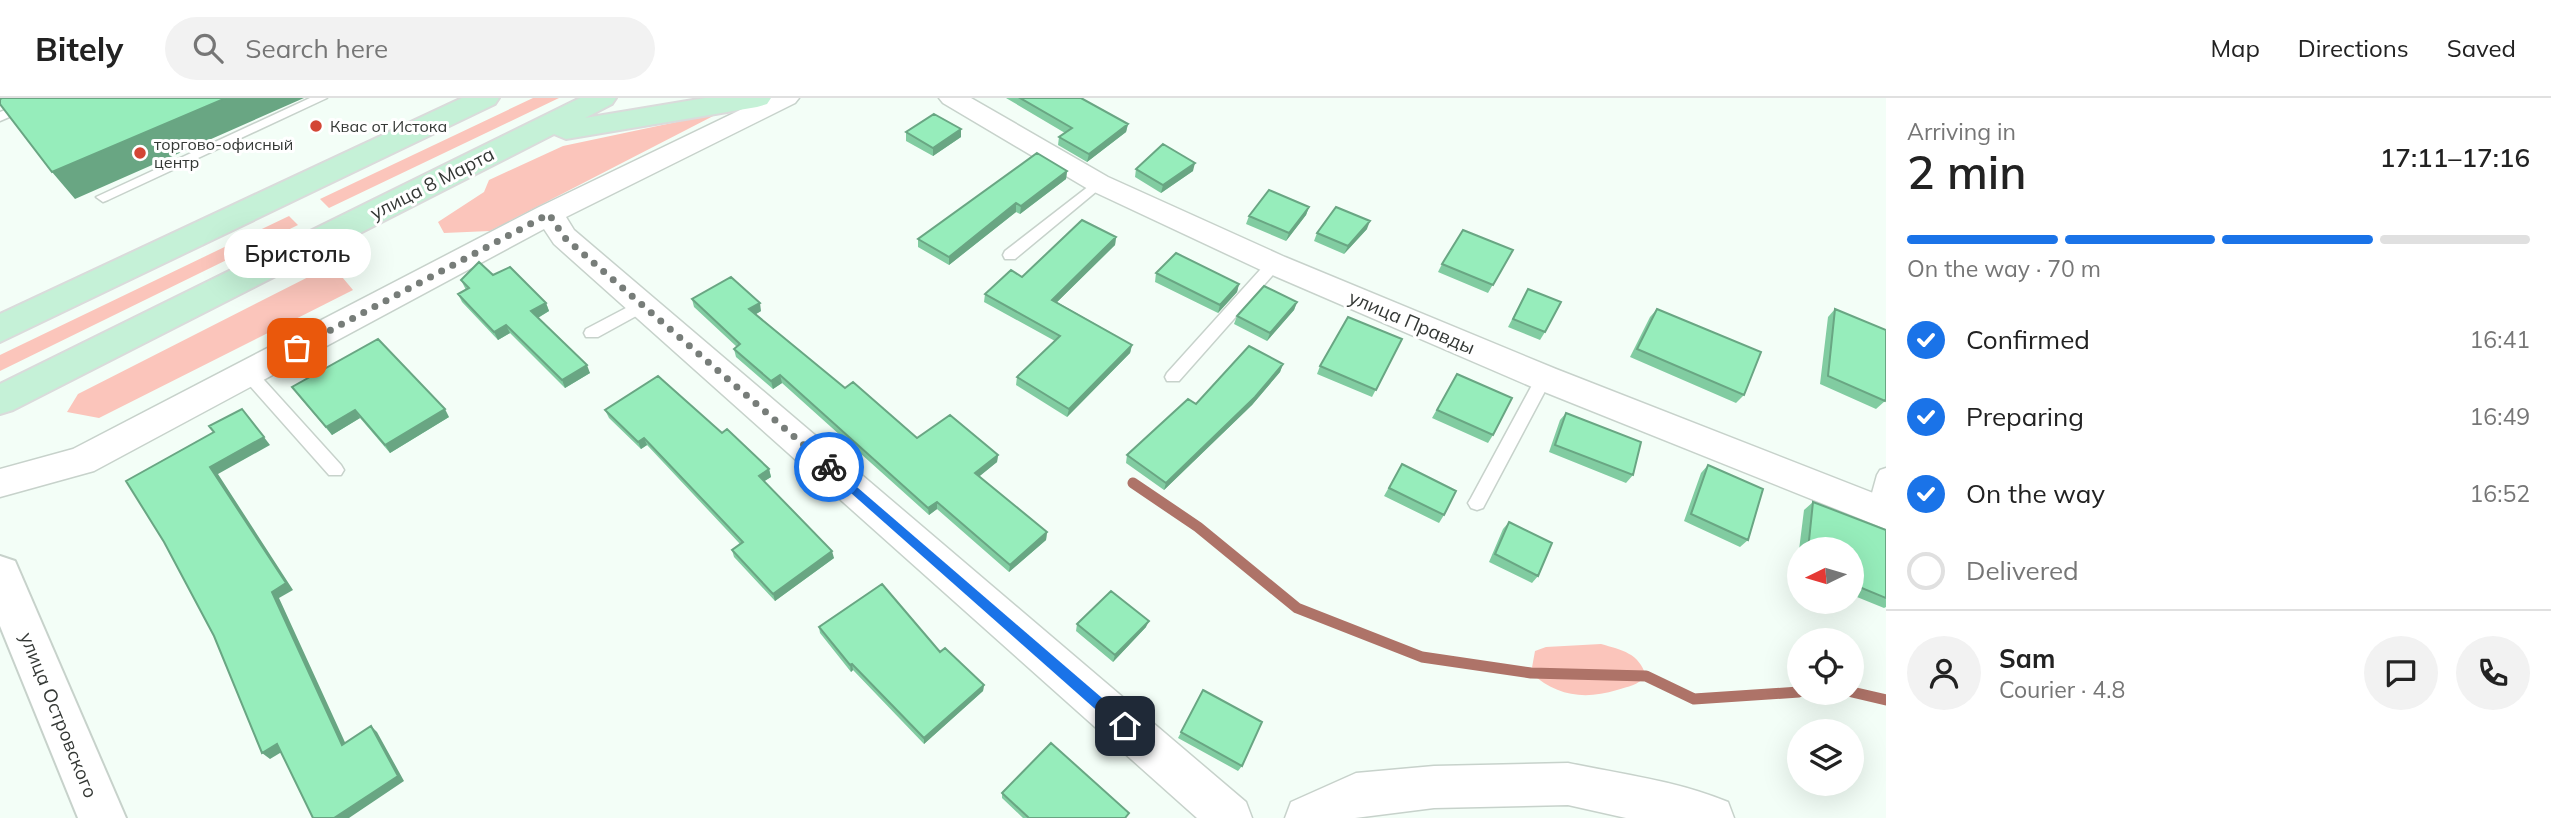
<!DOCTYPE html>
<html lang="en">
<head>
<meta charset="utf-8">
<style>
	body { margin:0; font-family:Mulish,sans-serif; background:#f2f2f2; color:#222; height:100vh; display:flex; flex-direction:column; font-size:26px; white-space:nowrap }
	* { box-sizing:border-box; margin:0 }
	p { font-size:23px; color:#767676 }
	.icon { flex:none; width:38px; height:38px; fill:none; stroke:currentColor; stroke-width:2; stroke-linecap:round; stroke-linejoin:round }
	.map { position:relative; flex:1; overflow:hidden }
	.sheet { display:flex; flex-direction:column; background:#fff; width:665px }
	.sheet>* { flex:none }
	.needle { width:46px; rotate:265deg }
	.tools { position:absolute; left:1787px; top:439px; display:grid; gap:14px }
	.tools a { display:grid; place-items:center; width:77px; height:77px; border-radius:50%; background:#fff; box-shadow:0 7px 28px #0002; font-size:35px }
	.pin { position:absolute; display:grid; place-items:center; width:60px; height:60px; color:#fff; margin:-30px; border-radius:14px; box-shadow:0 4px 10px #0006 }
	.courier { position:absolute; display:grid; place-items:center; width:70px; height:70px; margin:-35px; border:5px solid #1a73e8; border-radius:50%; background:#fff; color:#222; box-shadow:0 2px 9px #0007 }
	.bubble { position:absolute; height:49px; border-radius:24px; background:#fff; box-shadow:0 7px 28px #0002; font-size:23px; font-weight:600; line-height:49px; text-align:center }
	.overview em { font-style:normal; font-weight:600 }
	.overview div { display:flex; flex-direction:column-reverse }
	.overview { display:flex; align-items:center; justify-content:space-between; height:119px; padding:0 21px }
	h1 { font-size:46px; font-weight:600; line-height:52px }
	.bar { display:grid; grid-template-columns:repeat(4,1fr); gap:10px 7px; align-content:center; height:84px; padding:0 21px }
	.bar i { height:9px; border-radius:5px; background:#e0e0e0 }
	.bar .current { background:#1a73e8 }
	.bar p { grid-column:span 4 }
	.line { display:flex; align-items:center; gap:18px; padding:0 21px; border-top:2px solid #e0e0e0 }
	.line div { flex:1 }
	.round { display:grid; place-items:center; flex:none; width:74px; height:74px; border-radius:37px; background:#f2f2f2 }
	ol { padding:0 21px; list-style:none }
	li { display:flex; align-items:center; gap:21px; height:77px }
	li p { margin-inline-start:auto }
	li .icon { padding:7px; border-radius:50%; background:#1a73e8; color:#fff; stroke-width:4 }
	li:last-child { color:#767676 }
	li i { width:38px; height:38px; border:4px solid #e0e0e0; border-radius:50% }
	header { display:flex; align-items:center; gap:42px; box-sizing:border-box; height:98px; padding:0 35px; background:#fff; border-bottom:2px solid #e0e0e0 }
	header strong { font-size:33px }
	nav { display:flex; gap:38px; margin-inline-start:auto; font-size:24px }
	.search { width:490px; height:63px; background:#f2f2f2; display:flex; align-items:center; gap:18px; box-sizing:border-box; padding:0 24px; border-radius:38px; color:#767676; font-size:26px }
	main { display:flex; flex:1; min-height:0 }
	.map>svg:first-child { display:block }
</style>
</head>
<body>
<header>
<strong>Bitely</strong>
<div class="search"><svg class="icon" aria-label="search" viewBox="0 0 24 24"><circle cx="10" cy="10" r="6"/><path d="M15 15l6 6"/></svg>Search here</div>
<nav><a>Map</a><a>Directions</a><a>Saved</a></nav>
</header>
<main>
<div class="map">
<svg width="1886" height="720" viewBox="0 0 1886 720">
	<rect width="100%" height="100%" fill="#f3fef7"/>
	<path fill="#fbc5bb" d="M533 0H559L329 110 320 101Z
		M719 15 490 133 444 135 438 124 484 94 489 82 563 48Z
		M289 118 298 127 0 273V257Z
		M332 167 353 192 99 320 67 314 78 296Z
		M1601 546C1622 552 1639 555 1646 578 1637 588 1629 588 1617 592 1584 602 1557 598 1531 575L1535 553 1546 549Z"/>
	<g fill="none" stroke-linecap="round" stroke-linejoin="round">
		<path stroke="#ae7368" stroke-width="11" d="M1133 385 1198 429 1297 510 1422 559 1531 575 1646 578 1694 601 1799 594
			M1852 594 1886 602"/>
		<defs>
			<path id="lane" d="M36 0H53L0 23V14Z
				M310 0H327L108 102 103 104 96 99Z
				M1098 81 1103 82V88L1015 161H1005L1003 157 1005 153Z
				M1274 161 1279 162 1282 166 1279 170 1179 283H1167L1165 279 1167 275 1269 162Z
				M643 201 649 203 651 207 649 211 598 239H586L584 235 586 231Z
				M249 270 255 272 341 367 344 372 341 377H329L243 280 241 276Z
				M1544 274 1552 280 1483 410 1477 412 1471 410 1468 405 1471 400 1538 276Z
				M1886 370V410L1882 418 1876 421 1870 418 1867 413 1877 377 1880 372Z"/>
			<path id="street" d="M765 0H799L795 5 566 119 574 132 1246 704 1252 720H1197L554 146 544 131 94 373 0 399V371L73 351 539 109Z
				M939 0H971L1108 79 1285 159 1556 271 1886 400V431L1532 289 1263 173 1088 91 943 5Z
				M1568 665C1622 676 1677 683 1728 704L1734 720H1626L1568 707 1434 710 1355 720H1285L1291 704 1356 675 1434 668Z"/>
			<path id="secondary" d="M0 458 15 463 126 720H78L0 528Z"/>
			<path id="primary" d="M462 0H499L495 6 0 244V216Z
				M580 0H616L612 6 585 20 705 0H771L767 6 757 9 566 41 554 36 13 312 0 316V286Z"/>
		</defs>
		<use href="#lane" stroke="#c7d2cb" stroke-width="3"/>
		<use href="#street" stroke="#c7d2cb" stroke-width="3"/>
		<use href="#secondary" stroke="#c7d2cb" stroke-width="4"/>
		<use href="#primary" stroke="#dadbdb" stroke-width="4"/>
		<use href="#lane" fill="#fff" fill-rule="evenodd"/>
		<use href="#street" fill="#fff" fill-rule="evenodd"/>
		<use href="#secondary" fill="#fff" fill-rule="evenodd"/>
		<use href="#primary" fill="#c5f1d7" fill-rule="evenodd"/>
	</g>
	<path fill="#81cca1" d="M1006 0H1081L1128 26 1126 34 1087 64 1058 47 1059 39 1065 35Z
		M961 31V39L933 58 906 43V34Z
		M1136 71 1193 73 1161 95 1135 79Z
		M1067 73 1066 81 1020 116 1016 114 949 167 918 149V141Z
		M1309 109 1306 117 1286 143 1246 126 1249 118Z
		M1367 131 1344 156 1314 143 1317 135Z
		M1116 139 1115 147 1057 204 1132 247 1130 255 1067 319 1016 287 1017 279 1055 243 984 204 985 196Z
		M1513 152 1488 195 1438 174 1442 166Z
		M1156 175 1239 186 1237 194 1218 215 1155 184Z
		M493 177 546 205 549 213 538 220 590 275 565 290 510 235 498 242 462 204 458 196 466 192 461 182Z
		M1528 191 1545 234 1540 242 1508 229Z
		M692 201 761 213 756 216 845 290 917 340 998 357 997 364 979 378 1047 434 1046 442 1009 474 937 411 929 417 782 285 773 291 736 259 734 251 737 249 694 209Z
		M1297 204 1294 212 1267 243 1234 226 1237 218Z
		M1657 211 1744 297 1736 305 1630 259 1650 219Z
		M1835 211 1885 303 1876 311 1820 286 1828 219Z
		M1402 241 1372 299 1317 276 1320 268Z
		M1283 266 1280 274 1252 307 1164 392 1126 365 1127 357 1196 306Z
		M1457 276 1493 337 1488 345 1432 320Z
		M298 297 449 319 390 355 360 320 332 337Z
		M605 312 722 335 769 371 771 379 764 383 834 460 775 503 734 459 732 452 740 446 647 347 641 351 609 320Z
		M1566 315 1633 377 1626 385 1549 354 1560 322Z
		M1402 366 1444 417 1439 425 1384 398Z
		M1708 367 1748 442 1740 449 1684 423 1701 375Z
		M1813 404 1886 432V509L1884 510 1852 497V452H1799L1804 412Z
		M1509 424 1538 478 1532 485 1489 464 1503 431Z
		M1799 455V476L1797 475Z
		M1077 526 1146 529 1113 564 1076 533Z
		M819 529 940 554 984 587 983 593 924 646 853 572 851 574 820 535Z
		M1203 592 1242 668 1238 673 1178 640Z
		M1002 695 1127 720H1023L1002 700Z"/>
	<path fill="#69a683" d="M226 0H304L75 101 52 74Z
		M1128 26 1126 34 1087 64 1089 56Z
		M961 31V39L933 58V50Z
		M1195 65 1193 73 1161 95 1163 87Z
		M1067 73 1066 81 1020 116 1021 108Z
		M1016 105V114L949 167V159Z
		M1309 109 1306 117 1286 143 1289 135Z
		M1370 123 1367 131 1344 156 1348 148Z
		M1116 139 1115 147 1051 210 1052 202Z
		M1239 186 1237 194 1218 215 1220 207Z
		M1297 204 1294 212 1267 243 1270 235Z
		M546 205 549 213 534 222 531 213Z
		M760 205 761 213 751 219 749 211Z
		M506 227 510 235 498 242 494 234Z
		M1132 247 1130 255 1067 319 1069 311Z
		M1283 266 1280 274 1252 307 1164 392 1166 385Z
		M587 267 590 275 565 290 562 282Z
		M780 277 782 285 773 291 771 283Z
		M445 311 449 319 390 355 385 347Z
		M355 312 360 320 332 337 326 329Z
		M248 318 270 347 218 376 293 492 279 500 349 653 342 647 210 369Z
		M644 340 647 347 641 351 638 344Z
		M998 357 997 364 975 382V375Z
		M769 371 771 379 760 386 759 378Z
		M937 404V411L929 417 928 410Z
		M1047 434 1046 442 1009 474 1010 467Z
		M832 453 834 460 775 503 773 496Z
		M1149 523 1146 529 1113 564 1115 557Z
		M852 566 853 572 851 574 850 567Z
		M984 587 983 593 924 646V640Z
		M371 628 377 634 404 683 349 720H334Z
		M277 646 285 652 270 661 262 655Z"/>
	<path fill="#96edbb" stroke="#69a683" stroke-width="2" d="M2 0H226L52 74 0 6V1Z
		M1020 0H1081L1128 26 1089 56 1059 39 1072 30Z
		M934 16 961 31 933 50 906 34Z
		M1163 46 1195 65 1163 87 1136 71Z
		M1037 55 1067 73 1021 108 1016 105 949 159 918 141Z
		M1269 92 1309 109 1289 135 1249 118Z
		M1336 109 1370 123 1348 148 1317 135Z
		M1082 122 1116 139 1052 202 1132 247 1069 311 1017 279 1060 238 985 196 1011 172 1022 179Z
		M1463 132 1513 152 1493 187 1442 166Z
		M1176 155 1239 186 1220 207 1156 175Z
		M479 164 493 177 510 169 546 205 531 213 587 267 562 282 506 227 494 234 458 196 469 190 461 182Z
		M731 179 760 205 749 211 845 290 853 284 917 340 950 317 998 357 975 375 1047 434 1010 467 937 404 928 410 780 277 771 283 734 251 740 246 692 201Z
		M1264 188 1297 204 1270 235 1237 218Z
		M1528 191 1561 204 1545 234 1513 221Z
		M1657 211 1761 254 1744 297 1637 251Z
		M1835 211 1886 232V301L1885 303 1828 278Z
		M1348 219 1402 241 1376 292 1320 268Z
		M378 241 445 311 385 347 355 312 326 329 292 289Z
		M1249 248 1283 266 1255 299 1166 385 1127 357 1188 301 1196 306Z
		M1457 276 1512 300 1493 337 1437 312Z
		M658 278 722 335 727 331 769 371 759 378 832 453 773 496 732 452 743 444 644 340 638 344 605 312Z
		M242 311 264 339 210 369 286 485 272 494 342 647 371 628 398 678 334 720H313L277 646 262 655 214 538 164 444 126 383 214 334 209 328Z
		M1566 315 1641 344 1633 377 1555 347Z
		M1402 366 1456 393 1444 417 1389 390Z
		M1708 367 1763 391 1748 442 1691 416Z
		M1813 404 1886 432V500L1852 486V452H1808Z
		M1509 424 1552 445 1538 478 1495 456Z
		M882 486 940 554 945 550 984 587 924 640 852 566 850 567 819 529Z
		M1111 493 1149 523 1115 557 1077 526Z
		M1203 592 1262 624 1242 668 1181 634Z
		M1051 645 1129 715 1125 720H1029L1002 695Z"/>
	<path fill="#1a73e8" d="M829 365 1130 624V633H1120L825 372V366Z"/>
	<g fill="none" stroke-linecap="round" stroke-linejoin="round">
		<path stroke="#777d79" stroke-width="7" stroke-dasharray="0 12.6" d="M297 250 549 116 564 139 829 369"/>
	</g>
	<g fill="#d34635" stroke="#fff" stroke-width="2.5">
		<circle cx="316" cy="28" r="7"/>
		<circle cx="140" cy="55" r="7"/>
	</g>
	<g text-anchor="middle" stroke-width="6" stroke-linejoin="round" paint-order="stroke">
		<g font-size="16" fill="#343835" stroke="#fff" text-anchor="start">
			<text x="330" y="34">Квас от Истока</text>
			<text x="154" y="52">торгово-офисный<tspan x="154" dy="18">центр</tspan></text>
		</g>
		<g font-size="19" fill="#343835" stroke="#fff">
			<text transform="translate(432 85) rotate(-27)" y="7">улица 8 Марта</text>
			<text transform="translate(1412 224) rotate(23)" y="7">улица Правды</text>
			<text transform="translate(59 617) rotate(68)" y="7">улица Островского</text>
		</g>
	</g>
</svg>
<div class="tools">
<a><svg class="needle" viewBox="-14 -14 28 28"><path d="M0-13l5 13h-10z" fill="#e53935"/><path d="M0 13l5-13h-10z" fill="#767676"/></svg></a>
<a><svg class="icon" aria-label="locate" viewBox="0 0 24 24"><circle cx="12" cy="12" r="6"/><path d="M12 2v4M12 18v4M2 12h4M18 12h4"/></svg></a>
<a><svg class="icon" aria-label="layers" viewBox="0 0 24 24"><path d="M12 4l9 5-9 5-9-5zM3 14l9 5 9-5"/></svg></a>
</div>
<div class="pin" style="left:297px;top:250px;background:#ea580c"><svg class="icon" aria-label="bag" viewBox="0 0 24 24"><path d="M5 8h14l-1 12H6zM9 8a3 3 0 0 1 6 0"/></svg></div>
<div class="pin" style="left:1125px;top:628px;background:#1f2937"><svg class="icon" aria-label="home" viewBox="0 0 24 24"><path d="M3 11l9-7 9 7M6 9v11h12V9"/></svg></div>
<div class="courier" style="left:829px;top:369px"><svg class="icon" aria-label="bike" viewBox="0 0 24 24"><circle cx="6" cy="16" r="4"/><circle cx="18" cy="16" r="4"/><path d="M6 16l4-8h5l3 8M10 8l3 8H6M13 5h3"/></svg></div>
<div class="bubble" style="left:224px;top:131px;width:147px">Бристоль</div>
</div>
<section class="sheet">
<div class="overview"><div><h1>2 min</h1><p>Arriving in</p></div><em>17:11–17:16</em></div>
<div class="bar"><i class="current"></i><i class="current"></i><i class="current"></i><i></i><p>On the way · 70 m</p></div>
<ol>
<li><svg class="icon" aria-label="check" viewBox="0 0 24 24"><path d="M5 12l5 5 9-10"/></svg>Confirmed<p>16:41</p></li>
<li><svg class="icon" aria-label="check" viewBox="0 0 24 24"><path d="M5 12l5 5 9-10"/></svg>Preparing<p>16:49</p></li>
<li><svg class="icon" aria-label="check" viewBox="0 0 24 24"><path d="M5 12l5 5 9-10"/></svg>On the way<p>16:52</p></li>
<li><i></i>Delivered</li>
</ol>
<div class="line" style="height:126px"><a class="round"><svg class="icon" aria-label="person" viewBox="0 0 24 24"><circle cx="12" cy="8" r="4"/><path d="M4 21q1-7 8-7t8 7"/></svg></a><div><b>Sam</b><p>Courier · 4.8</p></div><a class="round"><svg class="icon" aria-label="chat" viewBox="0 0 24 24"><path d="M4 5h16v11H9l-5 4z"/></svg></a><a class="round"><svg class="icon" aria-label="phone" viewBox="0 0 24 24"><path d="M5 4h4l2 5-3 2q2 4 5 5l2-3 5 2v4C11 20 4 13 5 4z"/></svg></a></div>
</section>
</main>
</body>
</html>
